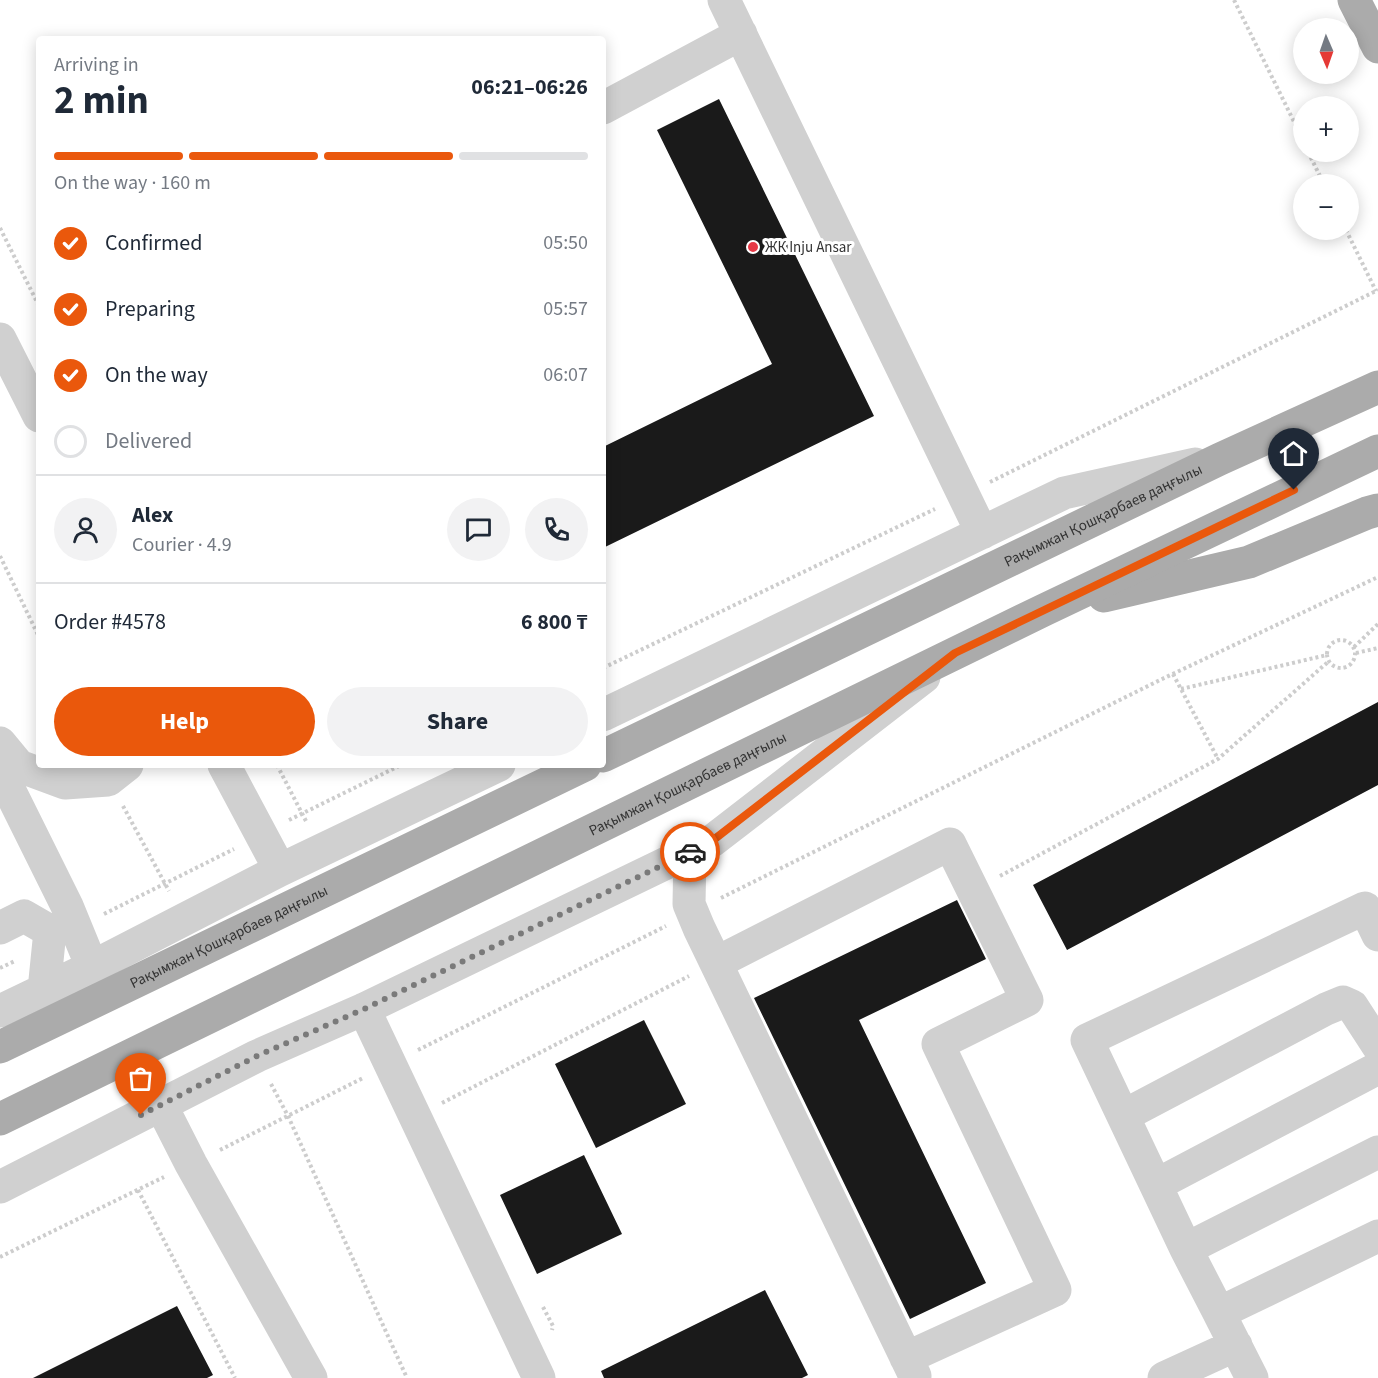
<!DOCTYPE html>
<html lang="en">
<head>
<meta charset="utf-8">
<style>
	body { margin:0; font-family:"Source Sans 3",sans-serif; background:#f2f2f3; color:#1f2937; height:100vh; display:flex; flex-direction:column; font-size:22px; white-space:nowrap }
	* { box-sizing:border-box; margin:0 }
	p { font-size:20px; color:#747a83 }
	.icon { flex:none; width:33px; height:33px; fill:none; stroke:currentColor; stroke-width:2; stroke-linecap:round; stroke-linejoin:round }
	.map { position:relative; flex:1; overflow:hidden }
	.drawer { position:absolute; left:36px; top:36px; width:570px; height:732px; display:flex; flex-direction:column; background:#fff; border-radius:6px; box-shadow:0 3px 15px #0003 }
	.drawer>* { flex:none }
	.needle { width:39px; rotate:178deg }
	.buttons { position:absolute; left:1293px; top:18px; display:grid; gap:12px }
	.buttons a { display:grid; place-items:center; width:66px; height:66px; border-radius:50%; background:#fff; box-shadow:0 3px 15px #0003; font-size:30px }
	.pin { position:absolute; display:grid; place-items:center; width:51px; height:51px; color:#fff; margin:-62px -26px; border-radius:50% 50% 50% 0; rotate:-45deg; box-shadow:0 0 6px #0007 }
	.pin .icon { rotate:45deg }
	.courier { position:absolute; display:grid; place-items:center; width:60px; height:60px; margin:-30px; border:4px solid #ea580c; border-radius:50%; background:#fff; color:#222; box-shadow:0 2px 8px #0007 }
	.overview em { font-style:normal; font-weight:700 }
	.overview div { display:flex; flex-direction:column-reverse }
	.overview { display:flex; align-items:center; justify-content:space-between; height:102px; padding:0 18px }
	h1 { font-size:39px; font-weight:700; line-height:45px }
	.bar { display:grid; grid-template-columns:repeat(4,1fr); gap:9px 6px; align-content:center; height:72px; padding:0 18px }
	.bar i { height:8px; border-radius:4px; background:#e0e1e3 }
	.bar .current { background:#ea580c }
	.bar p { grid-column:span 4 }
	.line { display:flex; align-items:center; gap:15px; padding:0 18px; border-top:2px solid #e0e1e3 }
	.line div { flex:1 }
	.round { display:grid; place-items:center; flex:none; width:63px; height:63px; border-radius:32px; background:#f2f2f3 }
	ol { padding:0 18px; list-style:none }
	li { display:flex; align-items:center; gap:18px; height:66px }
	li p { margin-inline-start:auto }
	li .icon { padding:6px; border-radius:50%; background:#ea580c; color:#fff; stroke-width:4 }
	li:last-child { color:#747a83 }
	li i { width:33px; height:33px; border:3px solid #e0e1e3; border-radius:50% }
	.button { display:flex; gap:12px; margin-top:auto; padding:12px 18px }
	.button a { flex:1; height:69px; border-radius:36px; background:#ea580c; color:#fff; font-size:24px; font-weight:700; line-height:69px; text-align:center }
	.button a+a { background:#f2f2f3; color:#1f2937 }
	.map>svg:first-child { display:block }
</style>
</head>
<body>
<div class="map">
<svg width="1378" height="1378" viewBox="0 0 1378 1378">
	<rect width="100%" height="100%" fill="#fff"/>
	<path fill="#1a1a1a" d="M719 99 874 416 603 548V447L772 364 657 130Z
		M1378 702V785L1067 950 1033 885Z
		M957 900 986 959 859 1020 986 1283 910 1319 754 998Z
		M644 1020 686 1104 596 1148 555 1064Z
		M584 1155 622 1234 537 1274 500 1195Z
		M765 1290 808 1375 802 1378H604L601 1371Z
		M177 1306 213 1375 207 1378H33Z"/>
	<g fill="none" stroke-linecap="round" stroke-linejoin="round">
		<path stroke="#cdcdcd" stroke-width="4" stroke-dasharray="3 3" stroke-linecap="butt" d="M1234 0 1304 142
			M1308 152 1324 184
			M0 228 39 306
			M1346 230 1376 291
			M990 482 1378 290
			M0 556 39 637
			M1327 654a14 14 0 1 1 28 0a14 14 0 1 1-28 0Z
			M1354 647 1378 624
			M1356 653 1378 648
			M603 668 935 509
			M1173 674 1218 759
			M1181 689 1327 655
			M277 765 307 823
			M123 806 169 891
			M289 820 401 765
			M1000 876 1218 759 1329 661
			M721 898 1160 680 1378 577
			M104 914 234 849
			M0 968 15 961
			M418 1050 666 926
			M271 1084 288 1116 407 1378
			M442 1103 689 976
			M220 1150 363 1078
			M138 1190 235 1378
			M0 1257 164 1177
			M543 1307 553 1326 552 1330"/>
		<path stroke="#d0d0d0" stroke-width="33" d="M724 0 982 533
			M603 108 741 34
			M0 339 39 416
			M603 715 1064 493 1195 464
			M0 743 19 766 65 783 108 780 127 765
			M224 765 280 870
			M0 771 67 906 92 967
			M690 852 689 904 699 928 915 1376
			M0 928 24 916 50 931 44 990
			M716 963 950 844 1027 1000 938 1044 1055 1290 906 1358
			M364 1009 539 1378
			M0 1011 92 967 280 870 499 765
			M161 1105 191 1164 311 1378
			M1123 1116 1326 1009 1343 1002 1352 1006 1378 1046
			M1156 1185 1378 1068
			M0 1187 257 1056 364 1009 712 841 924 677
			M1186 1249 1087 1040 1365 908 1378 935
			M1219 1313 1186 1249 1378 1152
			M1164 1378 1236 1345
			M1252 1378 1219 1313 1378 1236"/>
		<g stroke="#ababab" stroke-width="33">
			<path d="M1354 0 1378 47"/>
			<path d="M1104 596 1249 562 1367 513 1378 510"/>
			<path id="s1" d="M603 756 1220 459 1378 387"/>
			<path id="s2" d="M0 1047 585 765"/>
			<path id="s3" d="M0 1119 1044 610 1378 451"/>
		</g>
	</g>
	<g fill="none" stroke-linecap="round" stroke-linejoin="round">
		<path stroke="#7a7a7a" stroke-width="6" stroke-dasharray="0 10.8" d="M141 1115 257 1056 364 1009 690 852"/>
		<path stroke="#ea580c" stroke-width="8" d="M690 852 712 841 955 653 1294 490"/>
	</g>
	<circle fill="#e63946" stroke="#fff" stroke-width="2" cx="753" cy="247" r="6"/>
	<g text-anchor="middle" stroke-width="6" stroke-linejoin="round" paint-order="stroke">
		<g font-size="15" fill="#333" stroke="#fff" text-anchor="start">
			<text x="765" y="252">ЖК Inju Ansar</text>
		</g>
		<g font-size="15" fill="#333" stroke="#fff">
			<text dy="5" stroke="none"><textPath href="#s1" startOffset="555">Рақымжан Қошқарбаев даңғылы</textPath></text>
			<text dy="5" stroke="none"><textPath href="#s3" startOffset="765">Рақымжан Қошқарбаев даңғылы</textPath></text>
			<text dy="5" stroke="none"><textPath href="#s2" startOffset="254">Рақымжан Қошқарбаев даңғылы</textPath></text>
		</g>
	</g>
</svg>
<div class="buttons">
<a><svg class="needle" viewBox="-14 -14 28 28"><path d="M0-13l5 13h-10z" fill="#e53935"/><path d="M0 13l5-13h-10z" fill="#747a83"/></svg></a>
<a>+</a>
<a>−</a>
</div>
<div class="pin" style="left:141px;top:1115px;background:#ea580c"><svg class="icon" aria-label="bag" viewBox="0 0 24 24"><path d="M5 8h14l-1 12H6zM9 8a3 3 0 0 1 6 0"/></svg></div>
<div class="pin" style="left:1294px;top:490px;background:#1f2937"><svg class="icon" aria-label="home" viewBox="0 0 24 24"><path d="M3 11l9-7 9 7M6 9v11h12V9"/></svg></div>
<div class="courier" style="left:690px;top:852px"><svg class="icon" aria-label="car" viewBox="0 0 24 24"><path d="M5 17H2v-5l4-1 3-4h7l3 4 3 1v5h-3M9 17h6M6 11h13"/><circle cx="7" cy="17" r="2"/><circle cx="17" cy="17" r="2"/></svg></div>
<section class="drawer">
<div class="overview"><div><h1>2 min</h1><p>Arriving in</p></div><em>06:21–06:26</em></div>
<div class="bar"><i class="current"></i><i class="current"></i><i class="current"></i><i></i><p>On the way · 160 m</p></div>
<ol>
<li><svg class="icon" aria-label="check" viewBox="0 0 24 24"><path d="M5 12l5 5 9-10"/></svg>Confirmed<p>05:50</p></li>
<li><svg class="icon" aria-label="check" viewBox="0 0 24 24"><path d="M5 12l5 5 9-10"/></svg>Preparing<p>05:57</p></li>
<li><svg class="icon" aria-label="check" viewBox="0 0 24 24"><path d="M5 12l5 5 9-10"/></svg>On the way<p>06:07</p></li>
<li><i></i>Delivered</li>
</ol>
<div class="line" style="height:108px"><a class="round"><svg class="icon" aria-label="person" viewBox="0 0 24 24"><circle cx="12" cy="8" r="4"/><path d="M4 21q1-7 8-7t8 7"/></svg></a><div><b>Alex</b><p>Courier · 4.9</p></div><a class="round"><svg class="icon" aria-label="chat" viewBox="0 0 24 24"><path d="M4 5h16v11H9l-5 4z"/></svg></a><a class="round"><svg class="icon" aria-label="phone" viewBox="0 0 24 24"><path d="M5 4h4l2 5-3 2q2 4 5 5l2-3 5 2v4C11 20 4 13 5 4z"/></svg></a></div>
<div class="line" style="height:78px"><div>Order #4578</div><b>6 800 ₸</b></div>
<div class="button"><a>Help</a><a>Share</a></div>
</section>
</div>
</body>
</html>
